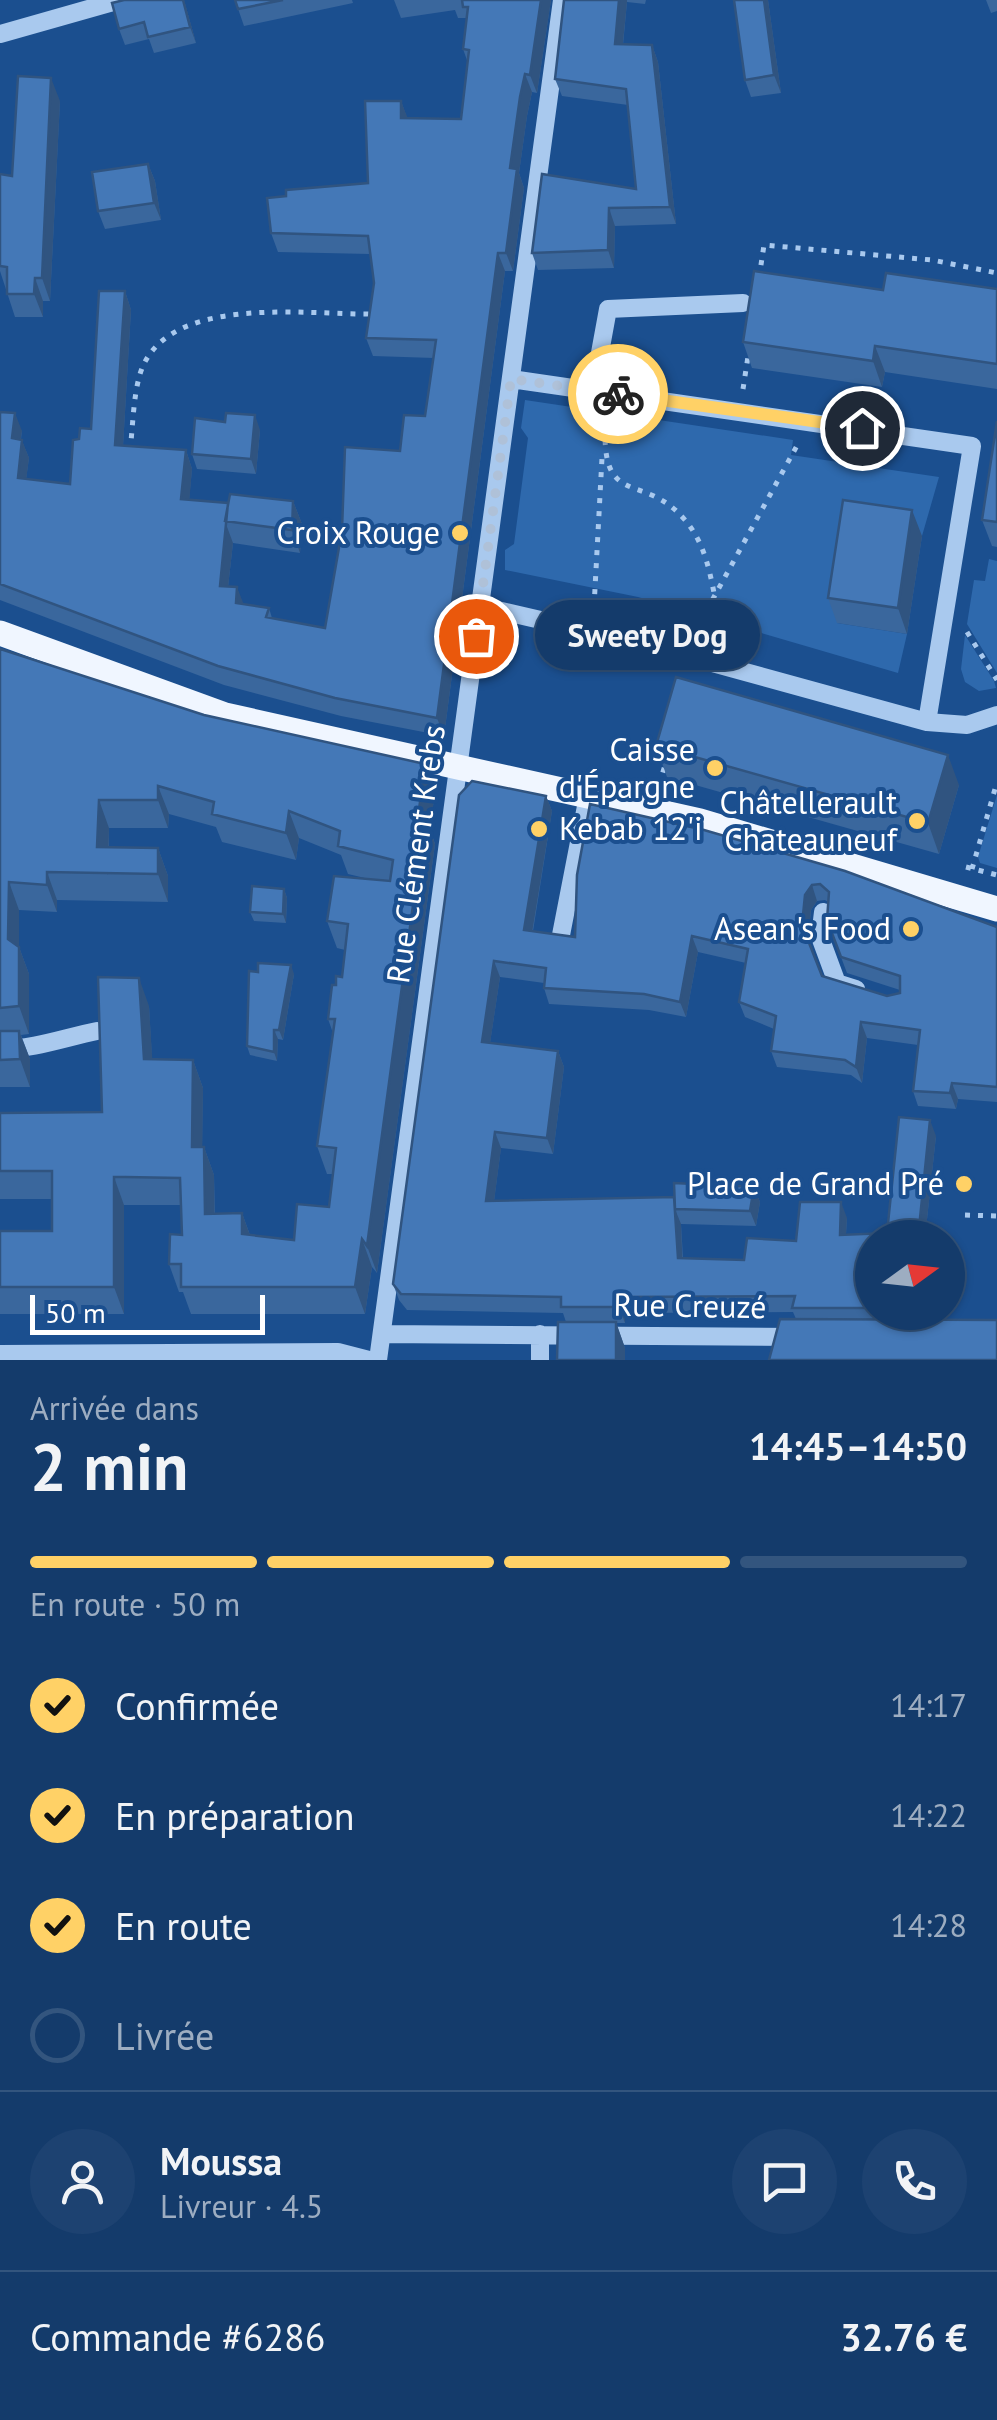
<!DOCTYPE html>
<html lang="fr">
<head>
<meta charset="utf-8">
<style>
	body { margin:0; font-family:"PT Sans",sans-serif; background:#1d4271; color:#f1f3f6; height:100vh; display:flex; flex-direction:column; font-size:38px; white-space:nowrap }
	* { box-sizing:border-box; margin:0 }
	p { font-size:32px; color:#9dadc1 }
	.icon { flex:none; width:55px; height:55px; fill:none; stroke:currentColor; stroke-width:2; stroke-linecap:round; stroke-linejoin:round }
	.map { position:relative; height:1360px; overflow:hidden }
	.panel { display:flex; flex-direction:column; background:#143b6b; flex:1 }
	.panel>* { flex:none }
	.needle { width:65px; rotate:75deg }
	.fabs { position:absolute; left:855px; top:1220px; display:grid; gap:20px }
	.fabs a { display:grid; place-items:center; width:110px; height:110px; border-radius:50%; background:#143b6b; box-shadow:0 2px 8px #0004,0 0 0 2px #33557e; font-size:50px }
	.scale { position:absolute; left:30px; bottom:25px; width:235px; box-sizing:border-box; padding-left:10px; border:5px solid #fff; border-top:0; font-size:28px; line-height:35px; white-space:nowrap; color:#fff; -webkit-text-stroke:8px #1b4f8f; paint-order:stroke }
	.pin { position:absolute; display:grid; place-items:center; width:85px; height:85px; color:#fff; margin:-42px; border:5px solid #fff; border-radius:50%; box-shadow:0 2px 10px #0007 }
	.courier { position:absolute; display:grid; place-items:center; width:100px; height:100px; margin:-50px; border:8px solid #ffd166; border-radius:50%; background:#fff; color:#222; box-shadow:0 2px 12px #0007 }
	.bubble { position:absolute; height:70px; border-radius:35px; background:#143b6b; box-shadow:0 2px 8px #0004,0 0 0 2px #33557e; font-size:32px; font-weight:800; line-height:70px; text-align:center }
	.headline em { font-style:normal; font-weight:800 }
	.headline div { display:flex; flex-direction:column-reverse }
	.headline { display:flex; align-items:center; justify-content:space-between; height:170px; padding:0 30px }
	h1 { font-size:65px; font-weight:800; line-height:75px }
	.bar { display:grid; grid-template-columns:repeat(4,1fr); gap:15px 10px; align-content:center; height:120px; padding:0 30px }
	.bar i { height:12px; border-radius:8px; background:#33557e }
	.bar .selected { background:#ffd166 }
	.bar p { grid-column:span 4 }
	.line { display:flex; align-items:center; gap:25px; padding:0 30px; border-top:2px solid #33557e }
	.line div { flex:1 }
	.round { display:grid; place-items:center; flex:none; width:105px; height:105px; border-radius:52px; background:#1d4271 }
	ol { padding:0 30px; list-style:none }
	li { display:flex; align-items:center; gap:30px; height:110px }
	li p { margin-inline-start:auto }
	li .icon { padding:10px; border-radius:50%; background:#ffd166; color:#111; stroke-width:4 }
	li:last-child { color:#9dadc1 }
	li i { width:55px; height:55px; border:5px solid #33557e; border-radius:50% }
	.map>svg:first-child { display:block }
</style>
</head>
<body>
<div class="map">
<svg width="997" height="1360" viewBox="0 0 997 1360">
	<rect width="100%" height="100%" fill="#1b4f8f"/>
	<path fill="#2e69ad" d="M525 400 793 440 791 455 939 477 922 536 853 526 837 623 907 634 898 673 638 597 505 570V550L514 544 528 438 521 428Z
		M989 559 997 561V673L967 624 974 580 985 581Z
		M965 635 994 681 996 688 979 691 965 682 961 669Z
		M997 795V868L980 863 978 857Z"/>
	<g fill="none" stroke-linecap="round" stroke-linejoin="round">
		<path stroke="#a9c9ee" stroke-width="5" stroke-dasharray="5 8" stroke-linecap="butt" d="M759 278 764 245 932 260 997 273
			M743 389 749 350
			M606 414C598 513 642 469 685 520 703 541 709 567 714 593
			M130 451C133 426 133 398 140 374 165 293 306 315 372 314
			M594 607 602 458
			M967 632 997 680
			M700 636 703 617 799 442
			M659 785 666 762
			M966 867 997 875
			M972 869 997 782
			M965 1215 997 1216"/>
		<path stroke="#a9c9ee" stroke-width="18" d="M0 34 120 0
			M511 379 972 446 927 722
			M593 391 608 309 743 303
			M480 606 636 642 927 722 967 725 997 715
			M823 912 820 937 837 983 856 989
			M561 935 588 796
			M0 1049C35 1049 63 1038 97 1031
			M382 1334 797 1337
			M540 1334V1360
			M0 1354 338 1352 369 1360
			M378 1360 562 0"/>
		<path stroke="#f0f6ff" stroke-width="25" d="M0 633 225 715 700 821 997 909"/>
	</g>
	<path fill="#3a679d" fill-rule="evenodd" d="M124 0H184L196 43 154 53 149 39 125 45 119 29Z
		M235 0H352L353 3 244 26Z
		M394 0H551L537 93 532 92 527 116 519 173 524 188 513 271H505L444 736 341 716 224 685 0 600V412L22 431 21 439 29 458 26 479 70 484 79 439 91 429 125 291 131 310 123 446 186 450 192 469 189 500 228 503 293 501 302 524 300 553 233 543 228 587 244 604 269 608 272 618 325 628 400 451 425 416 434 358 373 356 366 338 374 283 370 254 278 252 271 233 286 196 368 183 401 101 407 118 461 119 468 63 463 49 467 18H458L455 10 401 18Z
		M564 0H646L645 4 627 2 623 45H652L658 62 676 224 615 226 614 268 538 270 532 253 636 189 628 105 562 96 555 79Z
		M768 0 781 93 751 97 745 80Z
		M986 0H997V11L991 13Z
		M60 101 50 301H43V317H15L0 271V174L12 176Z
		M148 164 155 181 161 220 105 229 98 211Z
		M997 289V389L885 372 882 387 752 368 743 342Z
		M997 421V547L992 546 982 520Z
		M260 430 256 474 197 469 192 454Z
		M922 536 907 634 837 623 828 598Z
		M0 649 435 791 430 829 435 844 377 1273 372 1267 365 1314H191L183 1292H179L169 1264 182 1235 181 1205H124V1314H0V1231H52V1199H0V1113L102 1112 149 1006 152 1059 193 1060 203 1088 202 1147H204L214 1175 215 1214 242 1213 250 1235 294 1240 329 1207 333 1174H327L317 1146 333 1033 328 1019 336 985 342 977 345 950 337 948 327 921 369 879 348 874 341 855 299 838 296 860 222 842 216 827 169 814 168 828H109V847L158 848 168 876V902L57 900V912L19 910V947L29 974V1034L21 1035 30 1059V1087H0Z
		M656 746 959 785 939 854 667 777Z
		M546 796 552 811 533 931 575 937 590 804 997 927V1102L958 1099 956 1109 918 1106 913 1091 918 1045 867 1038 862 1083 851 1075 777 1067 771 1051 774 1029 745 1017 739 1002 746 963 698 952 686 1017 649 1010 549 1004 544 988V983L500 977 490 1043 558 1051 564 1067 553 1154 501 1148 494 1201 674 1197 754 1187 760 1202 756 1226 681 1224 683 1258 744 1260 796 1241 847 1218 846 1234 887 1233 936 1136 925 1238H872V1312H917L916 1320 796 1319 793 1312 625 1313V1323H616L625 1348 566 1322 563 1313 407 1310 399 1300 393 1284ZM825 900 828 902 827 920 847 973 900 990V993L887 996 822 976 808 940 811 910 817 901Z
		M284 889 287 898 286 923 254 921 250 912Z
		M294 974 283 1040 278 1039 277 1061 250 1055 247 1046Z"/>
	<path fill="#305480" d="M183 0H184L196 43 190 27Z
		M541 0H551L537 93 530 75Z
		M619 0H627V2L621 62 615 44Z
		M764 0H768L781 93 774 75Z
		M652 45 658 62 676 224 670 207Z
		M525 74 532 92 527 116 519 173 524 188 513 271 506 253 510 168 520 97Z
		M51 78 60 101 50 301 42 278Z
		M401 101 408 119 401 118Z
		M148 164 155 181 161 220 154 203Z
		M609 208 615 226 614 268 608 250Z
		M498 253 505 271 444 736 437 718Z
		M35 278 43 301V317L34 294Z
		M125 291 131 310 122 464 115 445Z
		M875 346 885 372 882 387 873 361Z
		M15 413 22 431 18 456 12 438Z
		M255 415 260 430 256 474 251 459Z
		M22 440 29 458 24 496 18 478Z
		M186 450 192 469 188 517 181 499Z
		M293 501 302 524 300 553 292 530Z
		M912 510 922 536 907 634 898 608Z
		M226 524 233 543 226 605 220 586Z
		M237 587 244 605 236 603Z
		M948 755 959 785 939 854 928 823Z
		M425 764 435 791 430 829 435 844 377 1273 367 1246Z
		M158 786 169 814 168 828 158 800Z
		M546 796 552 811 530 945 524 930Z
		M99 800 109 828 108 875 97 847Z
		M289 811 299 838 296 860 286 833Z
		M158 848 168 876V902L158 874Z
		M47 872 57 900V912L47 885Z
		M9 882 19 910V947L29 974V1034L19 1006 8 939Z
		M812 885 817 901 811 910 808 940 802 925 805 895Z
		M284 889 287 898 286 923 283 914Z
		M692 936 698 952 686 1017 680 1002Z
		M494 961 500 977 488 1057 482 1042Z
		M291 965 294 974 283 1040 279 1030Z
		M139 978 149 1006 154 1086 144 1059Z
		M861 1022 867 1038 862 1083 856 1067Z
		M274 1030 278 1039 277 1061 274 1052Z
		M19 1031 30 1059V1087L20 1059Z
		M558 1051 564 1067 553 1154 547 1138Z
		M193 1060 203 1088 202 1175 192 1147Z
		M952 1083 958 1099 956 1109 950 1093Z
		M930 1120 936 1136 925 1238H918Z
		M495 1132 501 1148 492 1217 486 1201Z
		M204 1147 214 1175 215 1241 205 1214Z
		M114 1177 124 1205V1314L114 1287Z
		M754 1187 760 1202 756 1226 750 1211Z
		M841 1202 847 1218 845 1250 840 1235Z
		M675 1209 681 1224 683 1274 678 1258Z
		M242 1213 252 1241 242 1234Z
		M362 1239 372 1267 365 1314 355 1287Z
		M619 1297 625 1313V1323L619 1307Z
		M616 1322 625 1348V1360H616Z"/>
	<path fill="#4478b7" stroke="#305480" stroke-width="2.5" fill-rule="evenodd" d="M124 0H183L190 27 148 37 144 22 119 29 112 3Z
		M235 0H283L238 9Z
		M462 0H541L530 75 525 74 520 97 510 168 517 169 506 253H498L437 718 335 698 218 666 0 584V412L15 413 12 438 22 440 18 478 70 484 73 440 79 439 80 428 91 429 99 291H125L115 445 186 450 181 499 228 503 220 586 237 587 236 603 269 608 266 617 325 628 342 530 345 447 400 451 404 415 425 416 436 340 366 338 374 283 368 236 271 233 267 198 286 196V190L368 183 365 101H401V118L461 119 469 50 463 49 468 7H463Z
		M564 0H619L615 44 652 45 670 207 609 208 608 250 532 253 542 174 636 189 626 89 555 79Z
		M734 0H764L774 75 745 80Z
		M18 76 51 78 42 278H35L34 294H7V267L0 266V174L12 176Z
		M148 164 154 203 98 211 92 172Z
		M754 271 883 290 886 273 997 289V364L875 346 873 361 743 342Z
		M226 413 255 415 251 459 192 454 195 418 225 422Z
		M997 421V522L982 520Z
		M230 494 293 501 292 530 225 521Z
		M843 500 912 510 898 608 828 598Z
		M0 649 204 715 425 764 417 825 425 816 367 1246 362 1239 355 1287H181V1264H169L170 1234 182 1235 180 1178 125 1177H114V1287H0V1231H52V1171H0V1113L102 1112 98 977 139 978 144 1059 193 1060 192 1147H204L205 1214 242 1213V1234L294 1240 297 1204 329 1207 336 1148 317 1146 335 1019H328L332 985H336V976L342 977 348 924 327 921 334 876 390 881 393 860 338 846 340 831 289 811 286 833 212 814 214 802 158 786V800H99L97 847 158 848V874L47 872V885L9 882 8 939 19 947V1006L0 1008Z
		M676 677 948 755 928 823 656 746Z
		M472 781 546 796 524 930 575 937 577 875 590 804 704 830 845 871 997 927V1087L952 1083 950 1093 913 1091 920 1030 861 1022 856 1067 845 1060 771 1051 776 1016 739 1002 748 949 692 936 680 1002 644 994 544 988 546 968 494 961 482 1042 558 1051 547 1138 495 1132 486 1201 674 1197 678 1258 744 1260 747 1238 796 1241 800 1202H841L840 1235 887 1233 899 1117 930 1120 918 1238H872V1308H792L795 1296 619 1297V1307H561V1297L401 1294 393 1284 459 795ZM820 884 829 892 827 920 841 957 900 976V993L887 996 822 976 802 925 805 895 812 885Z
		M252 886 284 889 283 914 250 912Z
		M258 963 291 965 279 1030H274V1052L247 1046 249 971 258 972Z
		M0 1031H19L20 1059 0 1060Z
		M674 1183 754 1187 750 1211 675 1209Z
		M780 1319 997 1320V1360H769Z
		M558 1322H616V1360H557Z"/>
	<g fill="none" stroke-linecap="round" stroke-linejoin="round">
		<path stroke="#afc1d8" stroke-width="10" stroke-dasharray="0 18" d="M476 636 511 379 618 394"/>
		<path stroke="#ffd166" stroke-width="12" d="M618 394 862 428"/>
	</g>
	<g fill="#ffd166" stroke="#1b4f8f" stroke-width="4">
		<circle cx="460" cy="533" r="10"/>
		<circle cx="715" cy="768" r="10"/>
		<circle cx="917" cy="821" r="10"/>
		<circle cx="539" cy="829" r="10"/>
		<circle cx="911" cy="929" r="10"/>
		<circle cx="964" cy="1184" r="10"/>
	</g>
	<g text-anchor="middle" stroke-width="8" stroke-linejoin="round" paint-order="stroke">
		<g font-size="32" fill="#fff" stroke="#1b4f8f" text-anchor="end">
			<text x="440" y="544">Croix Rouge</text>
			<text x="695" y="761">Caisse<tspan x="695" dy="37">d'Épargne</tspan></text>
			<text x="897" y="814">Châtellerault<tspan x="897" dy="37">Chateauneuf</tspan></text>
			<text x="559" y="840" text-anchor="start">Kebab 12'i</text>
			<text x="891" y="940">Asean's Food</text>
			<text x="944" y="1195">Place de Grand Pré</text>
		</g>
		<g font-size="32" fill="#fff" stroke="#1b4f8f">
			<text transform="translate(416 854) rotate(-82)" y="11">Rue Clément Krebs</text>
			<text transform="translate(690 1306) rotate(1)" y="11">Rue Creuzé</text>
		</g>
	</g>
</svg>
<div class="fabs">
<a><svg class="needle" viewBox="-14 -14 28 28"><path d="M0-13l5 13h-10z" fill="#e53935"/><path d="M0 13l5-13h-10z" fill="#9dadc1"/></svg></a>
</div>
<div class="scale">50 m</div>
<div class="pin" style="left:476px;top:636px;background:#ea580c"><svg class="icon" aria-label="bag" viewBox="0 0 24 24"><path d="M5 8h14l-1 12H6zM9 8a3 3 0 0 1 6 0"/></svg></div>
<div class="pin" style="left:862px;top:428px;background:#1f2937"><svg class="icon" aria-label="home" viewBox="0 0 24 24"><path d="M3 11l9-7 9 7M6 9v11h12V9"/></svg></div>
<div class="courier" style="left:618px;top:394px"><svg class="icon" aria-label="bike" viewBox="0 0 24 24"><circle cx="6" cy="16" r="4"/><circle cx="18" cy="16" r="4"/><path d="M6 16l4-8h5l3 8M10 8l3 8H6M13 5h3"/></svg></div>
<div class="bubble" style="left:535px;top:600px;width:225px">Sweety Dog</div>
</div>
<section class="panel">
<div class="headline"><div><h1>2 min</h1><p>Arrivée dans</p></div><em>14:45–14:50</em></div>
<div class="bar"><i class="selected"></i><i class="selected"></i><i class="selected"></i><i></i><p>En route · 50 m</p></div>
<ol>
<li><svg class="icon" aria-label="check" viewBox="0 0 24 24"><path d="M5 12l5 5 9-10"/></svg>Confirmée<p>14:17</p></li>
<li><svg class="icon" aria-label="check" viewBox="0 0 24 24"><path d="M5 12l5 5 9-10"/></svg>En préparation<p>14:22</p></li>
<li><svg class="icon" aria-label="check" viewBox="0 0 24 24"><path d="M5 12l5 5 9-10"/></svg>En route<p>14:28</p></li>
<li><i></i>Livrée</li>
</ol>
<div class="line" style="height:180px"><a class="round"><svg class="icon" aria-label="person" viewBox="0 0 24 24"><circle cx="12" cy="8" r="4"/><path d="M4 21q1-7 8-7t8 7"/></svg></a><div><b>Moussa</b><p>Livreur · 4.5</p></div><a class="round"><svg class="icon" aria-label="chat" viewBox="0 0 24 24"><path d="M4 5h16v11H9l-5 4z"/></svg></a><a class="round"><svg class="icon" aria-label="phone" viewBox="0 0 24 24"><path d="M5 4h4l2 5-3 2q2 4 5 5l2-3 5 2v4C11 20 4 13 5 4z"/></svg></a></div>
<div class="line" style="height:130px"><div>Commande #6286</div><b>32.76 €</b></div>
</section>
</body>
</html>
